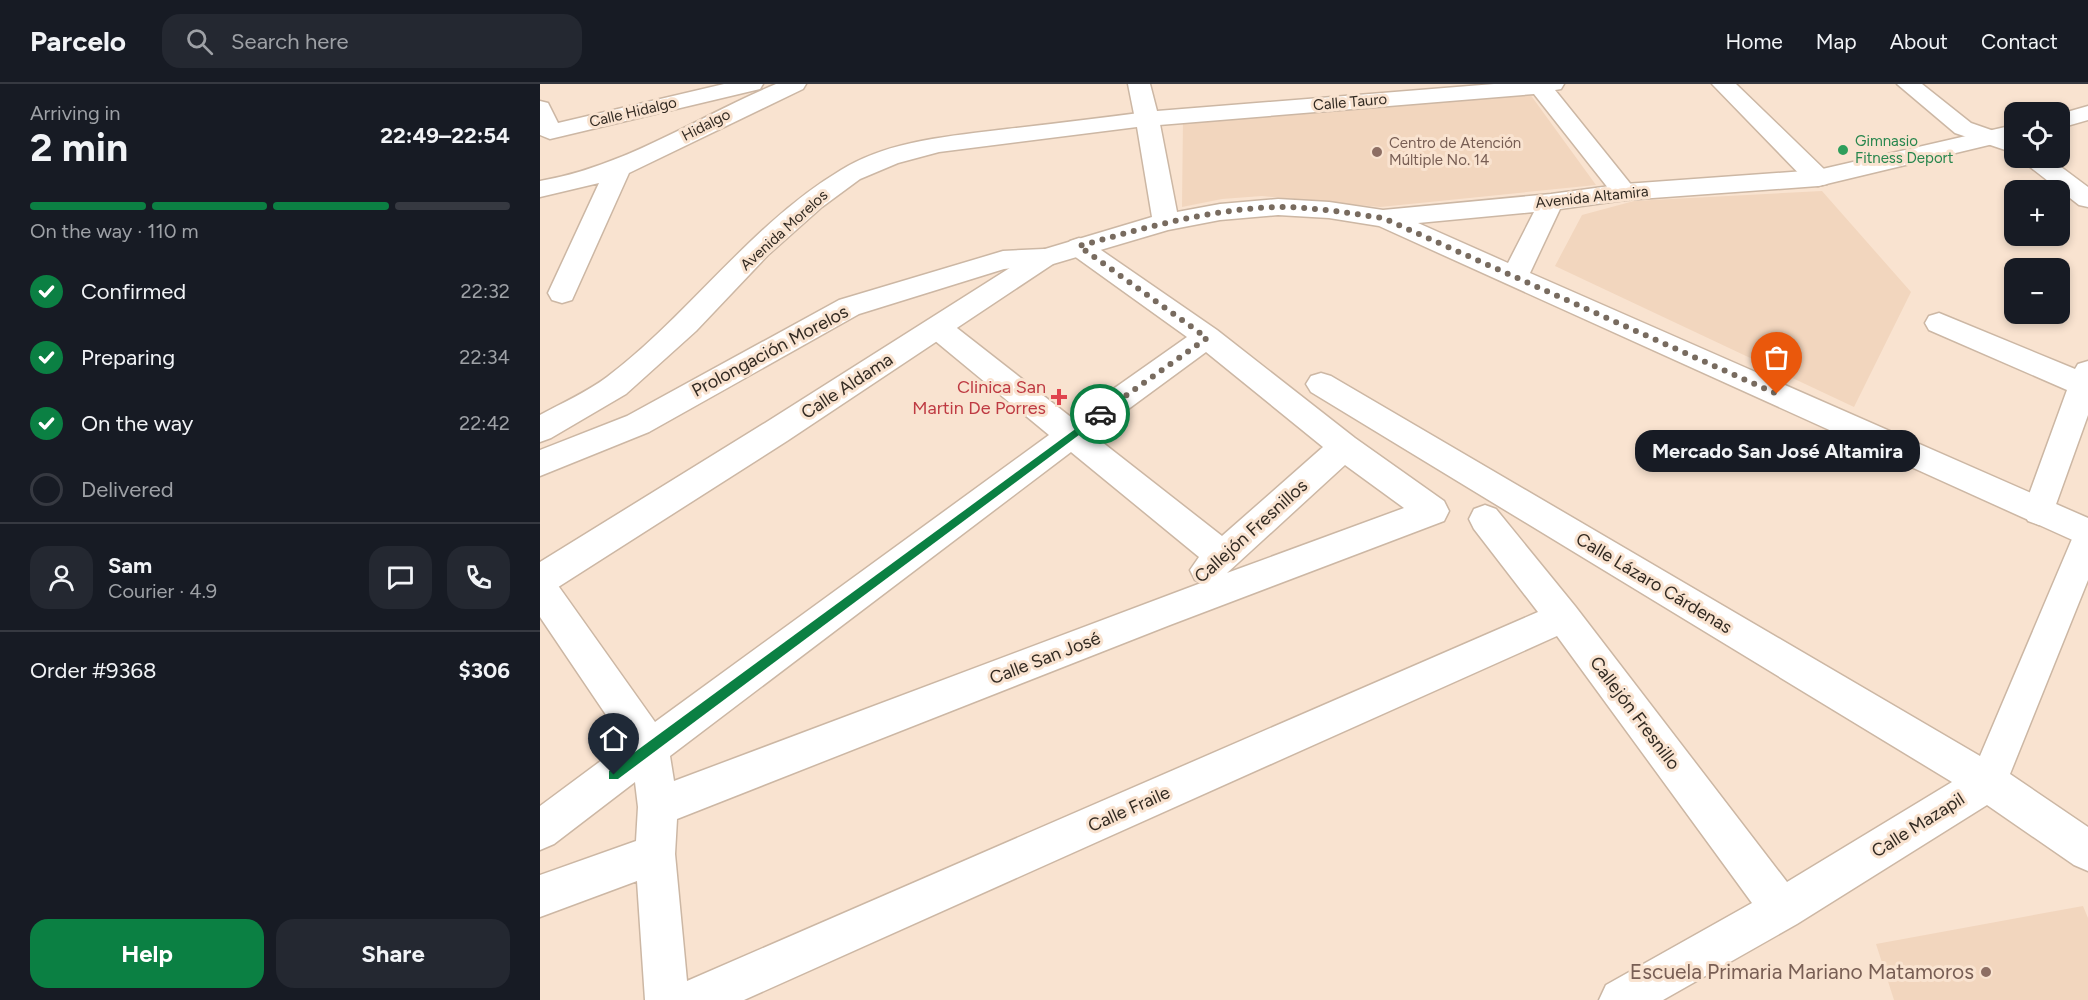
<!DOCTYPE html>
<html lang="en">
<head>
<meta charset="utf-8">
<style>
	body { margin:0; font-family:Figtree,sans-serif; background:#242831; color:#f1f3f6; height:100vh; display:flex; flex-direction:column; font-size:22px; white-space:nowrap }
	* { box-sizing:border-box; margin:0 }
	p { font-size:20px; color:#9ea1a6 }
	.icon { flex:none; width:33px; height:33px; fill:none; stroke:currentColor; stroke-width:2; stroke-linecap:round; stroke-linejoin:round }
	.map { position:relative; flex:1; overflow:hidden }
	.details { display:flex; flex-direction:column; background:#171b24; width:540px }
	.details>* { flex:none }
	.controls { position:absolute; left:1464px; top:18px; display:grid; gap:12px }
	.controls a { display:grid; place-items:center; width:66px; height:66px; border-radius:12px; background:#171b24; box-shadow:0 3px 9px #0003; font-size:30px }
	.pin { position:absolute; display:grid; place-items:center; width:51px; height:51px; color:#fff; margin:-62px -26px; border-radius:50% 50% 50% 0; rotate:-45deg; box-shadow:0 0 6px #0007 }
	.pin .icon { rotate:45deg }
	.courier { position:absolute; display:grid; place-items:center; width:60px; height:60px; margin:-30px; border:4px solid #0b8043; border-radius:50%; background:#fff; color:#222; box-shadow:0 2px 8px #0007 }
	.bubble { position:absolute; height:42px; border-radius:18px; background:#171b24; box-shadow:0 3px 9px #0003; font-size:20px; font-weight:700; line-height:42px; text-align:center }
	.headline em { font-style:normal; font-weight:700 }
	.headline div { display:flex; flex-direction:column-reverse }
	.headline { display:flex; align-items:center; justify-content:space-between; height:102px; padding:0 30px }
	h1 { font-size:39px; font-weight:700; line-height:45px }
	.bar { display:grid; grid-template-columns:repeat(4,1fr); gap:9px 6px; align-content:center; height:72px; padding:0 30px }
	.bar i { height:8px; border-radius:4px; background:#363941 }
	.bar .active { background:#0b8043 }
	.bar p { grid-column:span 4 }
	.line { display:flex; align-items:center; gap:15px; padding:0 30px; border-top:2px solid #363941 }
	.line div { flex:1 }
	.round { display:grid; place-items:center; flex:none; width:63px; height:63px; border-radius:18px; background:#242831 }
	ol { padding:0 30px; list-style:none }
	li { display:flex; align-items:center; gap:18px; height:66px }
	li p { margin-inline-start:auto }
	li .icon { padding:6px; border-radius:50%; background:#0b8043; color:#fff; stroke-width:4 }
	li:last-child { color:#9ea1a6 }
	li i { width:33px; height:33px; border:3px solid #363941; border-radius:50% }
	.action { display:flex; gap:12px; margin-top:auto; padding:12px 30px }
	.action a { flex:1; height:69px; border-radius:18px; background:#0b8043; color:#fff; font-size:24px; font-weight:700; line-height:69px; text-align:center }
	.action a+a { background:#242831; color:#f1f3f6 }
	header { display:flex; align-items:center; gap:36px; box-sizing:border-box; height:84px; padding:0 30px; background:#171b24; border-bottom:2px solid #363941 }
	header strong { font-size:28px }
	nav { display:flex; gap:33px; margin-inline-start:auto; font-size:21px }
	.search { width:420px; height:54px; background:#242831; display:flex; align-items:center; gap:15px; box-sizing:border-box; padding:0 21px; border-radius:18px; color:#9ea1a6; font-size:22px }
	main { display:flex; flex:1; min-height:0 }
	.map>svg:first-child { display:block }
</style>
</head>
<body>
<header>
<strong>Parcelo</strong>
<div class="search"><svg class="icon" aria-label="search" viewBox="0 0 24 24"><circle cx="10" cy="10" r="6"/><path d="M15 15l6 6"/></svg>Search here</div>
<nav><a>Home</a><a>Map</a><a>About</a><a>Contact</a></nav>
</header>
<main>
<section class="details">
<div class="headline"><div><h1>2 min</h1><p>Arriving in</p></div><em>22:49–22:54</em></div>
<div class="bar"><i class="active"></i><i class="active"></i><i class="active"></i><i></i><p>On the way · 110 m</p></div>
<ol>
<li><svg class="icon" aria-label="check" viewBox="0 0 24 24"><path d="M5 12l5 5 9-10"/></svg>Confirmed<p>22:32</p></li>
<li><svg class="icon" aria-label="check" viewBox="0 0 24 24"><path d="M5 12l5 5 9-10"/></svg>Preparing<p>22:34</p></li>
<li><svg class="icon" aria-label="check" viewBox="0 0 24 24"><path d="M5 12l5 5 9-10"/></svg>On the way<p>22:42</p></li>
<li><i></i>Delivered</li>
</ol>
<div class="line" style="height:108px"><a class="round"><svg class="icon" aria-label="person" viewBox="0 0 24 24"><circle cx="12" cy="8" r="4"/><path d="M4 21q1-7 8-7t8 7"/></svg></a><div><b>Sam</b><p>Courier · 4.9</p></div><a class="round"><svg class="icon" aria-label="chat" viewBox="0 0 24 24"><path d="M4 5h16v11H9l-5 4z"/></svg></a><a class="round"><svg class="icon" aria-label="phone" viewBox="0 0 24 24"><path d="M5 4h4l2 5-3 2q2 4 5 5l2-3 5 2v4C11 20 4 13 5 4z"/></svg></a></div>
<div class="line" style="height:78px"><div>Order #9368</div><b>$306</b></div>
<div class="action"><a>Help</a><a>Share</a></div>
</section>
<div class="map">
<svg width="1548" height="916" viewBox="0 0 1548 916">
	<rect width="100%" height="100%" fill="#f9e3d0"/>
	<path fill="#f2d6be" d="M987 6 1056 101 840 123 722 112 682 115 642 123 643 35Z
		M1282 107 1371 208 1314 323 1015 182 1042 131 1094 117Z
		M1543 822 1548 834V916H1354L1336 860Z"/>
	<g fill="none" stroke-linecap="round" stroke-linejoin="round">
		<defs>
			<path id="street" d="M184 0H223L220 5 10 55 0 51V17L8 19 18 39Z
				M236 0H266L263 5 89 89 32 216 22 219 12 216 8 209 59 99 0 113V97C86 82 157 33 236 0Z
				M588 0H610L617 27 954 0H1024L1021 5 1015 6 1097 108 1094 114 1085 116 1076 114 994 10 607 42 599 40 595 35Z
				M1172 0H1196L1287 88 1290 94 1287 100 1278 102 1269 100Z
				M1357 0H1382L1431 39 1474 54V69L1415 49Z
				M1482 74H1509L1548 103V123L1539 121 1485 79Z
				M539 154 548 157 677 246 815 354 904 417 909 427 904 437 630 541 137 735 135 770 147 897 998 528 934 445 929 435 934 425 945 421 956 425 1035 522 1247 798 1412 698 771 308 766 300 771 292 781 289 791 292 1440 672 1532 455 1536 445 1548 441V496L1470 690 1548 743V787L1534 781 1447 721 1257 840 1123 916H1059L1066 901 1212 819 1017 552 204 916H105L97 797 0 833V791L96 757 98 723 95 698 14 760 0 766V722L85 659 0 533V489L12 493 115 638 509 351 388 251 384 244 388 237 398 234 408 237 532 334 647 253 530 169 526 163 530 157ZM666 268 783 363 682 452 553 351ZM531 368 659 473 650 486 655 496 661 499 134 697 130 672ZM805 381 864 424 687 489Z
				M504 165 513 168 517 174 513 180 464 185 319 230 109 348 0 392V366L87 332 299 216 463 167Z
				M1399 229 1535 285 1538 280 1548 277V331L1510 437 1499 441 1488 437 1483 427 1527 306 1389 246 1385 239 1389 232Z"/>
			<path id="secondary" d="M1548 22V36L1520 44V30Z
				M607 28 615 30 619 35 637 128 680 120 738 115 789 118 843 126 1011 110 1085 100 1278 86 1474 41V55L1278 102 1085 116 1020 125 990 189 1548 434V463L839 142 789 134 738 131 680 136 628 146 513 180 247 357 12 507 0 511V478L225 339 495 168 612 133 597 43 399 68 358 79 320 95 282 123 228 171 156 247 86 310 11 354 0 358V331C22 319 47 308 67 293 150 230 211 140 301 86 349 56 412 52 467 45 514 40 560 34 607 28ZM994 128 968 179 878 139Z"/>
		</defs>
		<use href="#street" stroke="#ccb7a4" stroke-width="3"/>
		<use href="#secondary" stroke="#ccb7a4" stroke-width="3"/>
		<use href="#street" fill="#fff" fill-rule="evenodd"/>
		<use href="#secondary" fill="#fff" fill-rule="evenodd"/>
	</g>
	<path fill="#0b8043" d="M560 327 565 330 563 333 78 695H69V687Z"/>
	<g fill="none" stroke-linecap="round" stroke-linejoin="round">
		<path stroke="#786b5f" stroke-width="6" stroke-dasharray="0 10.8" d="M560 330 667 254 539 162C604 144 669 125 738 123 773 123 808 129 843 134L1237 310"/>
	</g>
	<circle fill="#2e9e5b" stroke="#f9e3d0" stroke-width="2" cx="1303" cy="66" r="6"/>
	<g fill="#8d6e63" stroke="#f9e3d0" stroke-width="2">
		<circle cx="837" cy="68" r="6"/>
		<circle cx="1446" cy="888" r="6"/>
	</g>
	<path fill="#e0444e" stroke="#f9e3d0" stroke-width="2" d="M516 304h6v6h6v6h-6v6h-6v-6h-6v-6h6z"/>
	<g text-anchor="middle" stroke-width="6" stroke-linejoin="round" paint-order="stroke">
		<g font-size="15" fill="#322a22" stroke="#f9e3d0">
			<text transform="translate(810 18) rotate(-5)" y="5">Calle Tauro</text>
			<text transform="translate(93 28) rotate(-13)" y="5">Calle Hidalgo</text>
			<text transform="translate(166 41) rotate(-27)" y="5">Hidalgo</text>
			<text transform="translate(1052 113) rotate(-6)" y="5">Avenida Altamira</text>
			<text transform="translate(244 146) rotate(-42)" y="5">Avenida Morelos</text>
		</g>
		<g font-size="15" fill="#27864d" stroke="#f9e3d0" text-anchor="start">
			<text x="1315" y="62">Gimnasio<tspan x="1315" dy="17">Fitness Deport</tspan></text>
		</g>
		<g font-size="15" fill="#785e54" stroke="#f9e3d0" text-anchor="start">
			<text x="849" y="64">Centro de Atención<tspan x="849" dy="17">Múltiple No. 14</tspan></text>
		</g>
		<g font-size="18" fill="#322a22" stroke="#f9e3d0">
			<text transform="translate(230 267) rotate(-28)" y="6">Prolongación Morelos</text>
			<text transform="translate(307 302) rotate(-33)" y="6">Calle Aldama</text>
			<text transform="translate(711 447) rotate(-42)" y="6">Callejón Fresnillos</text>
			<text transform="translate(1114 499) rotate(31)" y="6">Calle Lázaro Cárdenas</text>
			<text transform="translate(505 574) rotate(-21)" y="6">Calle San José</text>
			<text transform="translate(1095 629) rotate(53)" y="6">Callejón Fresnillo</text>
			<text transform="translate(589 725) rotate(-24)" y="6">Calle Fraile</text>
			<text transform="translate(1378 741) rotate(-32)" y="6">Calle Mazapil</text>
		</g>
		<g font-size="18" fill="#be3a42" stroke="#f9e3d0" text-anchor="end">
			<text x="506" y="309">Clinica San<tspan x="506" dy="21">Martin De Porres</tspan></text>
		</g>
		<g font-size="21" fill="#785e54" stroke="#f9e3d0" text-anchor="end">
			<text x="1434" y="895">Escuela Primaria Mariano Matamoros</text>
		</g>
	</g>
</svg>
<div class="controls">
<a><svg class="icon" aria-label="locate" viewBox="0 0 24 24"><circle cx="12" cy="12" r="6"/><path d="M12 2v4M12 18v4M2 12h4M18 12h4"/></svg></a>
<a>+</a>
<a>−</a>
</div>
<div class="pin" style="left:1237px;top:310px;background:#ea580c"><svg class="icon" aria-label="bag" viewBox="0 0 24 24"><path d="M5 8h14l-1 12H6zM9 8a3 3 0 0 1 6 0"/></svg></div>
<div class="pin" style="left:74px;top:691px;background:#1f2937"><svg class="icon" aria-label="home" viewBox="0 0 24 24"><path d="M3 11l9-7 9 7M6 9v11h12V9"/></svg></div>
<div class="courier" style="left:560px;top:330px"><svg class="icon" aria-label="car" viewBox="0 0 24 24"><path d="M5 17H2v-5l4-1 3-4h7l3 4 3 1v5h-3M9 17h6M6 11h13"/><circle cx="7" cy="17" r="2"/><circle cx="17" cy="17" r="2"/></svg></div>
<div class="bubble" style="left:1095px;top:346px;width:285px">Mercado San José Altamira</div>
</div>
</main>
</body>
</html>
